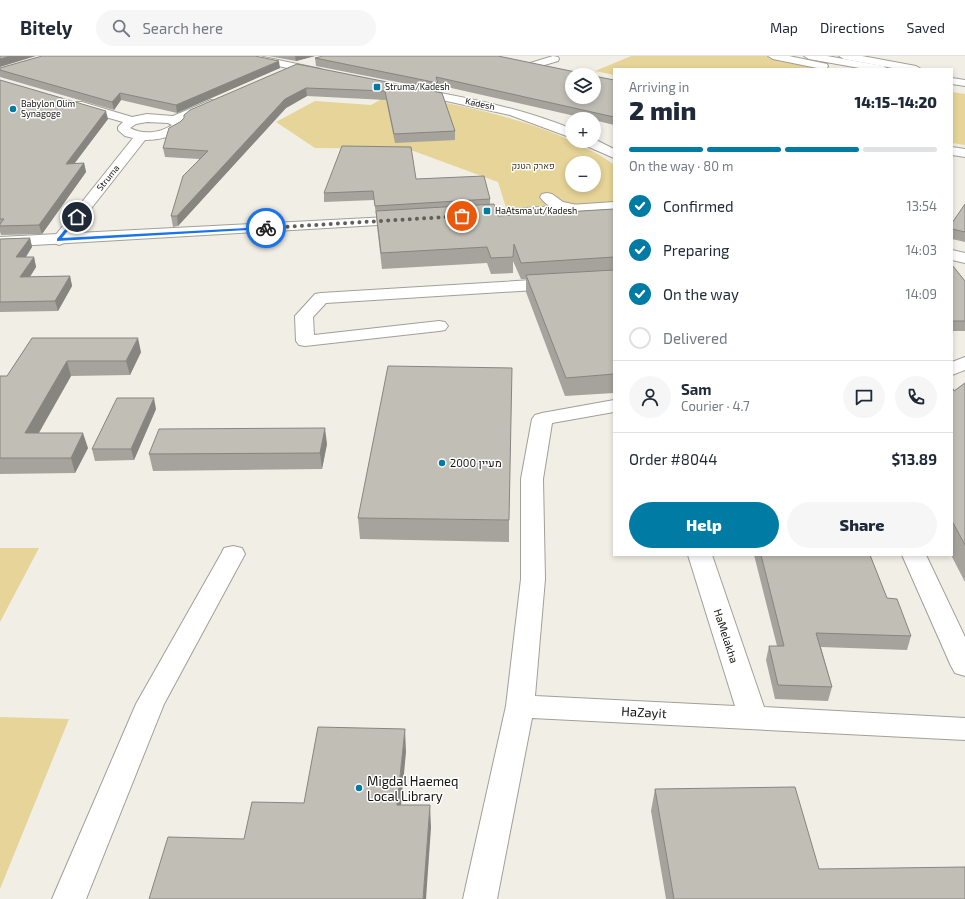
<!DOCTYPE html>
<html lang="en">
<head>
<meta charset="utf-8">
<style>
	body { margin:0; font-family:"Exo 2",Heebo,sans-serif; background:#f6f6f7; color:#1f2937; height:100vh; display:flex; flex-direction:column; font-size:15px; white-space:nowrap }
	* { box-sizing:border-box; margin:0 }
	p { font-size:13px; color:#747a83 }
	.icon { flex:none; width:22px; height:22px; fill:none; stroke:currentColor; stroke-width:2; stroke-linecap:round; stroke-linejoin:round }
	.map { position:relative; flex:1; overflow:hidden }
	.panel { position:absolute; left:613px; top:12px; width:340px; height:488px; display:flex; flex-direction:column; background:#fff; border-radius:0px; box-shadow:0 2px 6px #0003 }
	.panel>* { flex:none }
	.tools { position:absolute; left:565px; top:12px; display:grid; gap:8px }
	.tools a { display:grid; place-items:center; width:36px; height:36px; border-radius:50%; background:#fff; box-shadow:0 2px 6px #0003; font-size:20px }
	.pin { position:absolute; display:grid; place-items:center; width:34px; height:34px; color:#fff; margin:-17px; border:2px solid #fff; border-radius:50%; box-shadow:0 1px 4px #0007 }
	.courier { position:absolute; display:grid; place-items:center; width:40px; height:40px; margin:-20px; border:3px solid #1a73e8; border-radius:50%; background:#fff; color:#222; box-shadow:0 1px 5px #0007 }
	.overview em { font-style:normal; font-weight:800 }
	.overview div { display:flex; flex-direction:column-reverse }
	.overview { display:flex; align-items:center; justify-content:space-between; height:68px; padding:0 16px }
	h1 { font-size:26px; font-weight:800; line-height:30px }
	.bar { display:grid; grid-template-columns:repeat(4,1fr); gap:6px 4px; align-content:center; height:48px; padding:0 16px }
	.bar i { height:5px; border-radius:3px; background:#e0e1e3 }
	.bar .on { background:#007ba3 }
	.bar p { grid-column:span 4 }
	.line { display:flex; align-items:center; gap:10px; padding:0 16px; border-top:1px solid #e0e1e3 }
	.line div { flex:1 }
	.round { display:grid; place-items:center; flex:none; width:42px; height:42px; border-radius:21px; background:#f6f6f7 }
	ol { padding:0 16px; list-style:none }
	li { display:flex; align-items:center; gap:12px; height:44px }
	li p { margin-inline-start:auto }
	li .icon { padding:4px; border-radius:50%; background:#007ba3; color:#fff; stroke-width:4 }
	li:last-child { color:#747a83 }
	li i { width:22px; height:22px; border:2px solid #e0e1e3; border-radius:50% }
	.cta { display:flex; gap:8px; margin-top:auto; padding:8px 16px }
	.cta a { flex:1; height:46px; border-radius:24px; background:#007ba3; color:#fff; font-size:16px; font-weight:800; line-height:46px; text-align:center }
	.cta a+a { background:#f6f6f7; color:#1f2937 }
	header { display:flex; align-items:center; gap:24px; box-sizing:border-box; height:56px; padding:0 20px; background:#fff; border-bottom:1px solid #e0e1e3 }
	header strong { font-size:19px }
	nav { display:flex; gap:22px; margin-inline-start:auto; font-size:14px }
	.search { width:280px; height:36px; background:#f6f6f7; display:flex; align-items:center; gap:10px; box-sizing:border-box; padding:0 14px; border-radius:22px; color:#747a83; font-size:15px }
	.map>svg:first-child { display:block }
</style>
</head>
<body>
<header>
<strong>Bitely</strong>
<div class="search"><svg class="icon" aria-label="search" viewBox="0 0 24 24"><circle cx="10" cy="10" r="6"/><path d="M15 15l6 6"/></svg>Search here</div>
<nav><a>Map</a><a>Directions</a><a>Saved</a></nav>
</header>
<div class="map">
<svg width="965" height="843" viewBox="0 0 965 843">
	<rect width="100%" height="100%" fill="#f1efe5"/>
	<path fill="#e6d498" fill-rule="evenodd" d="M631 0H765L833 13H614V19L595 15Z
		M394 36C455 49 517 59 574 86 588 93 602 99 614 109V146L612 147 507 155 498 126 408 93 315 92 276 66 315 45 371 49ZM572 107H594V129H572Z
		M952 36 965 38V89L952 87Z
		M0 492H39L0 566Z
		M0 661 69 663 0 833Z"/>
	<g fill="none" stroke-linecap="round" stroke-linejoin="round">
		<defs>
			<path id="minor" d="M239 0H259L321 13 326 16 321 19 244 3Z
				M553 0 558 1 559 3 558 5 531 13 526 10 527 8Z
				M839 0H862L916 10 921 13H898L844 3Z
				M414 32C468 42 521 52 572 73V82L510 59 410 37 408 35 410 33Z
				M211 44 215 45 217 48 215 51 183 65 184 70C176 81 158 84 145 84L64 187 59 189 54 187 51 184 54 181 133 82 125 80 118 74V71L123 66 74 52 72 49 74 46H82L132 61 147 58 173 60ZM147 66 168 67 172 69C160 77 143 79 130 72L136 68Z
				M594 83 614 93V102L582 88 581 85H594Z
				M952 91 965 93V101L952 99Z
				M547 137 552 138 563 146 581 150 583 153 581 156C567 160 548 153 540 141L542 138Z
				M614 219V229L326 247 313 261 314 279 439 265 445 266 448 270 445 274 439 275 305 290 299 289 296 285 295 260 315 238 321 237Z
				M965 301V314L952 319V306Z
				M614 344V356L552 367 543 423 545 523 535 640 735 650 688 499H712L764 651 965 662V684L532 662 497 843H463L506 650 521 523V423L532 363 535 359 542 357Z
				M233 490 242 492 245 498 164 648 86 843H52L136 648 221 498 224 492Z
				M902 499H926L965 581V620L955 617 951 610Z"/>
			<path id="tertiary" d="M614 146V154L468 164 463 163 461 160 463 157 468 156Z
				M407 160 412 161 414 164 412 167 0 191V181Z
				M952 194 965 197V207L952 204Z"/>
			<path id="secondary" d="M768 0H789L827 8 828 10 827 12 822 13 773 3Z
				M804 0H827L883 10 888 13H865L809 3Z
				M952 22 965 24V30L952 28Z"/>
		</defs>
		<use href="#minor" stroke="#a29f97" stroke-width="2"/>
		<use href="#tertiary" stroke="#a29f97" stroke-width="2"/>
		<use href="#secondary" stroke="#a29f97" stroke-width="2"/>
		<use href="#minor" fill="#fff" fill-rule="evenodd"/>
		<use href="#tertiary" fill="#fff" fill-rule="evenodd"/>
		<use href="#secondary" fill="#fff" fill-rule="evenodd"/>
	</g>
	<path fill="#a5a39c" d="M268 0H315L296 5Z
		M315 2 614 24V69L594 64V63H588L438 29V34L316 10Z
		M297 8 442 37 455 75V84L395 87 386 44 307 40 286 52 178 170 173 171 171 160 199 103 165 101 163 92Z
		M0 12H280L177 57 121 44 114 54 0 21Z
		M0 24 108 63 74 108 84 107 86 116 42 178 1 179 0 176Z
		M416 123 490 143V148L498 160 614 153V337L565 340 526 236V223H521L513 205V217L491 218 487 207 382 213 377 170 376 159 374 144 324 146V137Z
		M965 148V186L952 183V167Z
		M30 182 32 191 26 201H34L36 211 30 221 70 220 72 230 58 255 0 256V183Z
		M952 209 965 225V275H952Z
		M32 282 141 296 130 319 71 320 39 377 88 392 75 417 0 418V320H7Z
		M965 327V526L951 499H952V331L954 335Z
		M156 353 134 404 95 405 92 393Z
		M327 388 322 413 153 415 149 398Z
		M358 462 509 464V486L360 483Z
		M754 499H870L887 542 911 580 907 594 821 591 832 631 828 645 775 643 766 604 769 590H777Z
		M655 733 819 813 965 843H666L651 755Z"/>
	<path fill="#86857f" d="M10 0H36L0 11V3Z
		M295 0H315L296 5Z
		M279 5 280 12 177 57 176 49Z
		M306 32 307 40 286 52 178 170 177 160 285 43Z
		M120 37 121 44 114 54 112 46Z
		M106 55 108 63 68 116 66 108Z
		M84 107 86 116 42 178 39 169Z
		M30 182 32 191 19 211 16 201Z
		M34 201 36 211 23 231 20 221Z
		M70 220 72 230 58 255 55 245Z
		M138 282 141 296 130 319 126 305Z
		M67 305 71 320 30 392 25 377Z
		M154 342 156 353 134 404 131 393Z
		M325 372 327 388 322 413 320 397Z
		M83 377 88 392 75 417 71 402Z
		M405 673 406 696 399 771 397 749Z
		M430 749 431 772 426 843H423Z"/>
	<path fill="#c0beb5" stroke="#86857f" d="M0 0H10L0 3Z
		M42 0H255L279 5 176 49 120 37 112 46 0 14V12Z
		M323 0H498L590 19H572V41H594V20L614 24V61L436 21 438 27 315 2Z
		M297 8 442 37 455 75 394 78 385 35 306 32 285 43 177 160H171L183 120 208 95 163 92 169 72 180 66 184 62V59L190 54Z
		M0 24 106 55 66 108 84 107 39 169 0 170V168L4 163H0Z
		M342 90 411 91 416 123 484 120 490 143 375 150 373 135 324 137Z
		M494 148 498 160 614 153V201L521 207 514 188 513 201 491 202 487 191 381 197 376 155Z
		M965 148V176L952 173V167Z
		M30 182 16 201H34L20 221 70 220 55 245 0 246V183Z
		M952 209 965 225V265H952Z
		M614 214V318L566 322 526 219Z
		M32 282H138L126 305H67L25 377H83L71 402H0V320H7Z
		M388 310 512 312 509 464 358 462Z
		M965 327V489L952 465V331L954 335Z
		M117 342H154L131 393H92Z
		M325 372 320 397 149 398 159 373Z
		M761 499H870L887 542 897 543 911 580 816 577 832 631 778 629 769 590H784Z
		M318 671 405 673 397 749H430L423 843H149L168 781 244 783 252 746 304 747Z
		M795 731 819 813 965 811V843H674L655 733Z"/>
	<path fill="#1a73e8" d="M77 159 79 161 62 182 266 171 268 172 266 173 57 185V183Z"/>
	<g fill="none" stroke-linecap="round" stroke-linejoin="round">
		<path stroke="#615f5a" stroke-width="4" stroke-dasharray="0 7.2" d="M266 172 462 160"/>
	</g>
	<g fill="#007ba3" stroke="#fff" stroke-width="1.5">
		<rect x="373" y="27" width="8" height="8" rx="2"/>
		<circle cx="13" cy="53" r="4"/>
		<rect x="483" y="151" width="8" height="8" rx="2"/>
		<circle cx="442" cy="407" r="4"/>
		<circle cx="359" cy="732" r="4"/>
	</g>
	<g text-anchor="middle" stroke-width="3" stroke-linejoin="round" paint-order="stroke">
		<g font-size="9" fill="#13120f" stroke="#fff" text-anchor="start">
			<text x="385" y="34">Struma/Kadesh</text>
			<text x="21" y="51">Babylon Olim<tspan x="21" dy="10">Synagoge</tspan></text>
			<text x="495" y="158">HaAtsma'ut/Kadesh</text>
		</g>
		<g font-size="9" fill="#13120f" stroke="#fff">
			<text transform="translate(480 48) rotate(12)" y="3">Kadesh</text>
			<text transform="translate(108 122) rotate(-51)" y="3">Struma</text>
		</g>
		<g font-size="9" fill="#3d3415" stroke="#fff">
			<text x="533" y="113">פארק הטנק</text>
		</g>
		<g font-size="11" fill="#13120f" stroke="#fff" text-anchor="start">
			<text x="450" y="411">מעיין 2000</text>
		</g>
		<g font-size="11" fill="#13120f" stroke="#fff">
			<text transform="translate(726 580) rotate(72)" y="4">HaMelakha</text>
		</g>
		<g font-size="13" fill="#13120f" stroke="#fff">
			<text transform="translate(644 656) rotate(3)" y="5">HaZayit</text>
		</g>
		<g font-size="13" fill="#13120f" stroke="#fff" text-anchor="start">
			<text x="367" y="730">Migdal Haemeq<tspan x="367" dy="15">Local Library</tspan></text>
		</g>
	</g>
</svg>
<div class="tools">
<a><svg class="icon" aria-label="layers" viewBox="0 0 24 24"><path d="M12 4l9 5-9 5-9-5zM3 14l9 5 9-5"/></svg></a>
<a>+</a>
<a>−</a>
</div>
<div class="pin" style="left:462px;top:160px;background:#ea580c"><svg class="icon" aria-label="bag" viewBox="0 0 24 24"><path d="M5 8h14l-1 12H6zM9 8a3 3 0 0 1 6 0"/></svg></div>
<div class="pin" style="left:77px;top:161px;background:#1f2937"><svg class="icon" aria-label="home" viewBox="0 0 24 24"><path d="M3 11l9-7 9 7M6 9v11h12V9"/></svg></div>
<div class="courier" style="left:266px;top:172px"><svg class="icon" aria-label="bike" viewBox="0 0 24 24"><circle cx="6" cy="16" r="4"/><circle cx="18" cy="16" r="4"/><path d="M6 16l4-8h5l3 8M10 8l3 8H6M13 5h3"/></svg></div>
<section class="panel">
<div class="overview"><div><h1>2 min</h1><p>Arriving in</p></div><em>14:15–14:20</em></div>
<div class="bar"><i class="on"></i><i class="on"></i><i class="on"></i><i></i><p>On the way · 80 m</p></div>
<ol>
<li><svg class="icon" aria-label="check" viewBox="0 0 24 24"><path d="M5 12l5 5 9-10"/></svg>Confirmed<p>13:54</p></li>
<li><svg class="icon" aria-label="check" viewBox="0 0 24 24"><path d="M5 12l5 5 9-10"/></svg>Preparing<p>14:03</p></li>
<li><svg class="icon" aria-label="check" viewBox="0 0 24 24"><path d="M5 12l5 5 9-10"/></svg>On the way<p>14:09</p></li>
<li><i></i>Delivered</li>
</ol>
<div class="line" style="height:72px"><a class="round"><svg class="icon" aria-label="person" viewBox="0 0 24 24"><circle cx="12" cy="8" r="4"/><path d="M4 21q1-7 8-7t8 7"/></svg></a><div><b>Sam</b><p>Courier · 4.7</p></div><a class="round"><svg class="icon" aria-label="chat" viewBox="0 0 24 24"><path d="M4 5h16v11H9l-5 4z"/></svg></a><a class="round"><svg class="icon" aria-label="phone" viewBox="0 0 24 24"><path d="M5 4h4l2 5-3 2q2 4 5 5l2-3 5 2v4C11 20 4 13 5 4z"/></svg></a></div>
<div class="line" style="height:52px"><div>Order #8044</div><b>$13.89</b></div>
<div class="cta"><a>Help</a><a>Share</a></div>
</section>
</div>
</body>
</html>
